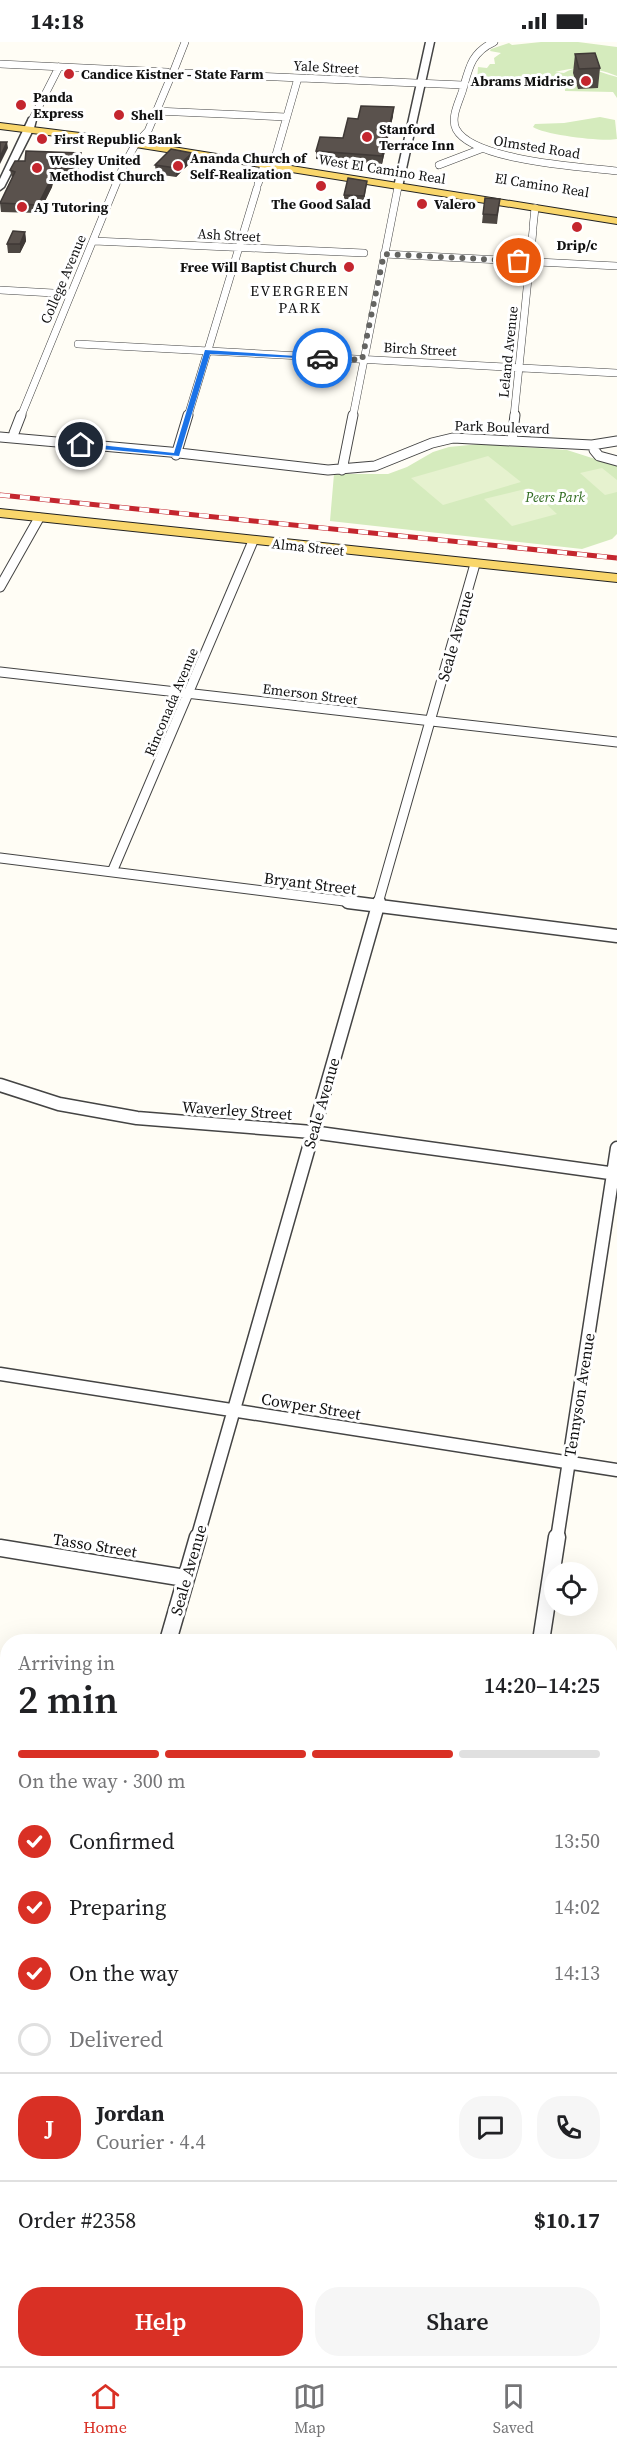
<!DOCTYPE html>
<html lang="en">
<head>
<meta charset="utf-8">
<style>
	body { margin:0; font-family:"Source Serif 4",serif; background:#f6f6f6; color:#202124; height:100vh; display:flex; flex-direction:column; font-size:22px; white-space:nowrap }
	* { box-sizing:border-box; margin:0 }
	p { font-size:20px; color:#757577 }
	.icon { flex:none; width:33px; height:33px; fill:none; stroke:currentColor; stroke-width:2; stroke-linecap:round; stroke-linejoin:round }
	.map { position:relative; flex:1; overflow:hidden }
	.sheet { position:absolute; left:0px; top:1592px; width:618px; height:734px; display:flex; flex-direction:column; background:#fff; border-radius:24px 24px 0 0; box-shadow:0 6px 24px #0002 }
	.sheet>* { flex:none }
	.fabs { position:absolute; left:544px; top:1520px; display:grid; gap:12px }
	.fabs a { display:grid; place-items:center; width:54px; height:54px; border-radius:50%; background:#fff; box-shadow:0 6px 24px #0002; font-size:30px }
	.pin { position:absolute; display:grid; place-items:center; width:51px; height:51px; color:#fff; margin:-26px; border:3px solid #fff; border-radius:50%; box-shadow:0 2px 6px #0007 }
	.courier { position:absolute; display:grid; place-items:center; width:60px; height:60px; margin:-30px; border:4px solid #1a73e8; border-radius:50%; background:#fff; color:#222; box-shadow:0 2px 8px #0007 }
	.head em { font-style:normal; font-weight:600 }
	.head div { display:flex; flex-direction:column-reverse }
	.head { display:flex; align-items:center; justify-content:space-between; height:102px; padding:0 18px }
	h1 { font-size:39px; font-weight:600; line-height:45px }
	.bar { display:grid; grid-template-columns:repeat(4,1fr); gap:9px 6px; align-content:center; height:72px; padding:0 18px }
	.bar i { height:8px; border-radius:4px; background:#e0e0e0 }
	.bar .active { background:#d93025 }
	.bar p { grid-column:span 4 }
	.line { display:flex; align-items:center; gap:15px; padding:0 18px; border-top:2px solid #e0e0e0 }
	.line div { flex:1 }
	.round { display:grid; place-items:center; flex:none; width:63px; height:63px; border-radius:24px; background:#f6f6f6 }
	ol { padding:0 18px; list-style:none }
	li { display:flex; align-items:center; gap:18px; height:66px }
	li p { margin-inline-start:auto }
	li .icon { padding:6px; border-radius:50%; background:#d93025; color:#fff; stroke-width:4 }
	li:last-child { color:#757577 }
	li i { width:33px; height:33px; border:3px solid #e0e0e0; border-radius:50% }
	.action { display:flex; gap:12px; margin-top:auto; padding:12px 18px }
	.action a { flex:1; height:69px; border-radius:24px; background:#d93025; color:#fff; font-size:24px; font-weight:600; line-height:69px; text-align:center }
	.action a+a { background:#f6f6f6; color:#202124 }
	.status { display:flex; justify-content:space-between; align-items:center; height:42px; padding:0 30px; background:#fff; direction:ltr }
	.status svg { height:16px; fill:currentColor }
	.dock { display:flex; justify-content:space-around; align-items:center; height:84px; border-top:2px solid #e0e0e0; background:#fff; font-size:16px; color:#757577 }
	.dock a { display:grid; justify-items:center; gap:3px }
	.dock .active { color:#d93025 }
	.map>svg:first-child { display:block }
</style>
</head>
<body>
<div class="status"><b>14:18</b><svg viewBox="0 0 49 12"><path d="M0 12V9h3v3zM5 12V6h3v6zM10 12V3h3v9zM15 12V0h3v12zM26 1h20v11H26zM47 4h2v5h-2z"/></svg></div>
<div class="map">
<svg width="617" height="2324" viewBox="0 0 617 2324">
	<rect width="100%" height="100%" fill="#fffdf5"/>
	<path fill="#d5ebbd" d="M541 0H578L617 5V34C595 25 577 24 555 30L564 31C582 20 600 31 617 35V56L613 50 565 49V46H469L470 41 477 40 478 25 487 26 490 22H495L494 16 501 11 490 9 491 7 509 1 512 3Z
		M600 75 615 78 617 97C603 100 545 93 533 85L535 82 564 81Z
		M480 402 567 408 617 424V492L612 497 582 507 330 479 334 432H388L407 425 433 410 449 405Z"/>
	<path fill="#e6f2cf" d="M488 414 521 440 443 463 411 436Z
		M602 426 617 438V450L605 453 580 431Z
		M529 446 557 472 512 484 484 457Z"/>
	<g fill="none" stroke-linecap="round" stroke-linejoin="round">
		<defs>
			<path id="minor-far3" d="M494 0C472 10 469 25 463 47 460 58 450 75 456 87 473 119 583 125 617 129
				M0 22 167 30
				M174 28 185 0
				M187 31 463 43
				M156 69 286 75
				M32 78 59 25
				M275 116 298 36
				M439 123 481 107
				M258 142 264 123
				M533 185 535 166
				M94 199 364 211
				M384 212 617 224
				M0 248 71 252
				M78 302 617 331
				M21 374 123 125 135 103 148 89 172 32
				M188 374 257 146
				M353 374 398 145
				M514 374 533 188"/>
			<path id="minor-far2" d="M14 391 21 373
				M0 395 170 410 328 428 375 424 432 401 453 396 592 403 617 399
				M512 398 515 373
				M594 408 599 414 617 419
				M176 413 188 373
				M342 428 353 373
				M0 545 39 476
				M0 630 617 700
				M0 816 360 861
				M112 830 253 499
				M378 861 475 522"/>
			<path id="minor-far1" d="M348 860 617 894
				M0 1043 59 1062 137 1076 312 1090 617 1132
				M0 1332 617 1428
				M197 1497 379 860
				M557 1497 617 1106"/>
			<path id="minor" d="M0 1506 185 1536
				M168 1599 198 1495
				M541 1599 557 1495
				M0 1703 8 1704
				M610 1814 617 1815
				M0 1929 8 1930
				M0 2177 8 2151
				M428 2324 429 2318"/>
			<path id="tertiary" d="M426 0H434L402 145 398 148 394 145Z
				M29 76 36 78 34 86 4 145 0 148V137Z"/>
			<path id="secondary" d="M0 2187 8 2189V2215L0 2213Z
				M538 2318H592L594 2324H540Z"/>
			<path id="primary" d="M0 81 104 94 617 176V182L104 100 0 87Z
				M0 467 617 532V540L0 475Z"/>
		</defs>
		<use href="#minor-far3" stroke="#444" stroke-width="8"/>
		<use href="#minor-far2" stroke="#444" stroke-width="11"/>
		<use href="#minor-far1" stroke="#444" stroke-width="15"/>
		<use href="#minor" stroke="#444" stroke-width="19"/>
		<use href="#tertiary" stroke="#444" stroke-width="3"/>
		<use href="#secondary" stroke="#333" stroke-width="3"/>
		<use href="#primary" stroke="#222" stroke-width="2"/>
		<use href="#minor-far3" stroke="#fff" stroke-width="7"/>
		<use href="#minor-far2" stroke="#fff" stroke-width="9"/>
		<use href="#minor-far1" stroke="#fff" stroke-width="12"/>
		<use href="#minor" stroke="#fff" stroke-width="16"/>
		<use href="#tertiary" fill="#fff" fill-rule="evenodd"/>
		<use href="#secondary" fill="#fff6b0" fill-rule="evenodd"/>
		<use href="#primary" fill="#f9d66b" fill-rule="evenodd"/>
		<defs>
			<path id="rail" d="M0 453 617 516"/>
		</defs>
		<use href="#rail" stroke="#c4262e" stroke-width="5"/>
		<use href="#rail" stroke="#fff" stroke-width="4" stroke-dasharray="10" stroke-linecap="butt"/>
	</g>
	<path fill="#4d4742" d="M575 12 600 26 598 46 578 47 573 31Z
		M393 74 382 122 316 117V109L343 96 358 77Z
		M81 111V120L75 135H54L52 145 39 171 1 170 0 161 12 136 10 128 25 119Z
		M192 119 176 135 156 132 155 123Z
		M367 139 364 160 344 159V153Z
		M500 157 497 182 482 181 483 172Z
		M25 190 26 199 20 211H8L7 202Z"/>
	<path fill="#3f3936" d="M394 65 393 74 382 122V114Z
		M7 100 8 106 0 122V115Z
		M81 111V120L75 135 74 127Z
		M192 111V119L176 135V126Z
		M53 126 54 135 52 145 39 171 38 163Z
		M25 190 26 199 20 211V202Z"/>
	<path fill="#5a524d" stroke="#3f3936" stroke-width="1.5" d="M595 11 600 26 579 27 575 12Z
		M361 64 394 65 382 114 316 109 320 95 343 96 348 76 358 77Z
		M0 100H7L0 115Z
		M171 107 192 111 176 126 155 123Z
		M26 109 81 111 74 127 53 126 51 137 38 163 0 161 15 130 10 128 15 119H25Z
		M348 136 367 139 364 154 344 153Z
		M485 156 500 157 497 173 483 172Z
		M13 189 25 190 20 202H7Z"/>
	<path fill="#1a73e8" d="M205 308 326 316 322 317 210 312 179 414 79 405 81 401 174 411Z"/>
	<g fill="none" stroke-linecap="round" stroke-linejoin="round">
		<path stroke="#646461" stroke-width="6" stroke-dasharray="0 10.8" d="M322 316 362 318 384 212 519 219"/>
	</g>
	<g fill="#c4262e" stroke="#fff" stroke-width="2">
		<circle cx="69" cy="32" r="6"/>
		<circle cx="586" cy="39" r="6"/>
		<circle cx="21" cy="63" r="6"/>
		<circle cx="119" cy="73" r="6"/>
		<circle cx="367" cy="95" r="6"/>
		<circle cx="42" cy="97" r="6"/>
		<circle cx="178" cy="124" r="6"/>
		<circle cx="37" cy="126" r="6"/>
		<circle cx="321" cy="144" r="6"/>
		<circle cx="422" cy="162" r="6"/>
		<circle cx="22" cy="165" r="6"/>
		<circle cx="577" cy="185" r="6"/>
		<circle cx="349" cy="225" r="6"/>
	</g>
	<g text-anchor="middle" stroke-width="6" stroke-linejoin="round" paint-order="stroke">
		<g font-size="14" fill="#111" stroke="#fff">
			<text transform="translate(326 25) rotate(3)" y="5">Yale Street</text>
			<text transform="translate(537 105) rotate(9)" y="5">Olmsted Road</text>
			<text transform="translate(382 127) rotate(9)" y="5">West El Camino Real</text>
			<text transform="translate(542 143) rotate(9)" y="5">El Camino Real</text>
			<text transform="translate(229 193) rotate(3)" y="5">Ash Street</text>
			<text transform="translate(63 237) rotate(-67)" y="5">College Avenue</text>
			<text transform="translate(420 307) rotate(3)" y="5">Birch Street</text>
			<text transform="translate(508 310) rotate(-84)" y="5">Leland Avenue</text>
			<text transform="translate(502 385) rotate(2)" y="5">Park Boulevard</text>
			<text transform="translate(308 505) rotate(6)" y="5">Alma Street</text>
			<text transform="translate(310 652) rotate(7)" y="5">Emerson Street</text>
			<text transform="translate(171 660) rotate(-67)" y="5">Rinconada Avenue</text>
		</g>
		<g font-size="14" font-weight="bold" fill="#111" stroke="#fff" text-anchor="start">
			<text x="81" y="37">Candice Kistner - State Farm</text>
			<text x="574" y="44" text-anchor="end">Abrams Midrise</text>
			<text x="33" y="60">Panda<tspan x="33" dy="16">Express</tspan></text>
			<text x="131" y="78">Shell</text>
			<text x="379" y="92">Stanford<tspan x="379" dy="16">Terrace Inn</tspan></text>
			<text x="54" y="102">First Republic Bank</text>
			<text x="190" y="121">Ananda Church of<tspan x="190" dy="16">Self-Realization</tspan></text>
			<text x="49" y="123">Wesley United<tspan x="49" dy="16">Methodist Church</tspan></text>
			<text x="321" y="167" text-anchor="middle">The Good Salad</text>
			<text x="434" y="167">Valero</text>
			<text x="34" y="170">AJ Tutoring</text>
			<text x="577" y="208" text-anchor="middle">Drip/c</text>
			<text x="337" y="230" text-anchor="end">Free Will Baptist Church</text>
		</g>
		<g font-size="14" font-style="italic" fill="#2f6b1f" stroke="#fff">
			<text x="555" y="460">Peers Park</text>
		</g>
		<g font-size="15" letter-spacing="1.5" fill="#111" stroke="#fff">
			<text x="300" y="254">EVERGREEN<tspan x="300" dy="17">PARK</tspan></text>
		</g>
		<g font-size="16" fill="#111" stroke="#fff">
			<text transform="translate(455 594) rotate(-74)" y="6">Seale Avenue</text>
			<text transform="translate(310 841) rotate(7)" y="6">Bryant Street</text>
			<text transform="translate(321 1061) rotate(-74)" y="6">Seale Avenue</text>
			<text transform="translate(237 1068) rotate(4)" y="6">Waverley Street</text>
			<text transform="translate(579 1353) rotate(-81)" y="6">Tennyson Avenue</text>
			<text transform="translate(311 1364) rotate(9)" y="6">Cowper Street</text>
			<text transform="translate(95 1503) rotate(9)" y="6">Tasso Street</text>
			<text transform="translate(188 1528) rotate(-74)" y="6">Seale Avenue</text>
		</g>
	</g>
</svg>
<div class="fabs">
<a><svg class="icon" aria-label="locate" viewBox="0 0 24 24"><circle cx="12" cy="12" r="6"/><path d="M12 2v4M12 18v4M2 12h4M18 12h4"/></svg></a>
</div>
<div class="pin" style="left:519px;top:219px;background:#ea580c"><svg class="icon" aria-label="bag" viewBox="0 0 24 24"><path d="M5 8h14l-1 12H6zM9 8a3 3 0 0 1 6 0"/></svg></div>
<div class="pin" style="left:81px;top:403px;background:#1f2937"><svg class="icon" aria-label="home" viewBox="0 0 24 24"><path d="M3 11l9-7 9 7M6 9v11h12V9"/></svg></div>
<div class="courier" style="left:322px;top:316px"><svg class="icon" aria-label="car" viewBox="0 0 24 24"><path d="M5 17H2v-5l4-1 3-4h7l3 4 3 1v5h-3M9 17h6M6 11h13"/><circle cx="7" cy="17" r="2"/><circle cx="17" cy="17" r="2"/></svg></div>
<section class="sheet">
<div class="head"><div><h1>2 min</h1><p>Arriving in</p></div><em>14:20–14:25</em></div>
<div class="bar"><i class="active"></i><i class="active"></i><i class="active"></i><i></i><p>On the way · 300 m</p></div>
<ol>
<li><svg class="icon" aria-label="check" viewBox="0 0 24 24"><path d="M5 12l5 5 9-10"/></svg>Confirmed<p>13:50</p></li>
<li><svg class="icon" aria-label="check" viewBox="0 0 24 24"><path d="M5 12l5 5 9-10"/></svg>Preparing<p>14:02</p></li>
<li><svg class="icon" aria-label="check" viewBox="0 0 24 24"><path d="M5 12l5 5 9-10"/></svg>On the way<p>14:13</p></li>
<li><i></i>Delivered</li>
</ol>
<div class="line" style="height:108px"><b class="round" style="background:#d93025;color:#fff">J</b><div><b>Jordan</b><p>Courier · 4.4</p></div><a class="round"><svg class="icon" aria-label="chat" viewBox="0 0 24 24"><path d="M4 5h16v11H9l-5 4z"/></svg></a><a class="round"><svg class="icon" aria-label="phone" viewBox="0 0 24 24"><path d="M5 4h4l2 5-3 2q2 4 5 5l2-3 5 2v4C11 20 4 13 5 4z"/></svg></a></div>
<div class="line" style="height:78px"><div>Order #2358</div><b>$10.17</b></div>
<div class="action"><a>Help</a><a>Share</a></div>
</section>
</div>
<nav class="dock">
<a class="active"><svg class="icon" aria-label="home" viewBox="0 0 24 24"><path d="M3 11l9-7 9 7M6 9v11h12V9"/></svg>Home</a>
<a><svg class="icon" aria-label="map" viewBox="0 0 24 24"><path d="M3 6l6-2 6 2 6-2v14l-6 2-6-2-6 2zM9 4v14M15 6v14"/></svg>Map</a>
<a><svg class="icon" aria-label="saved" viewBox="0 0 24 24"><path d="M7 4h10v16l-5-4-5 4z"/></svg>Saved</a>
</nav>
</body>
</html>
